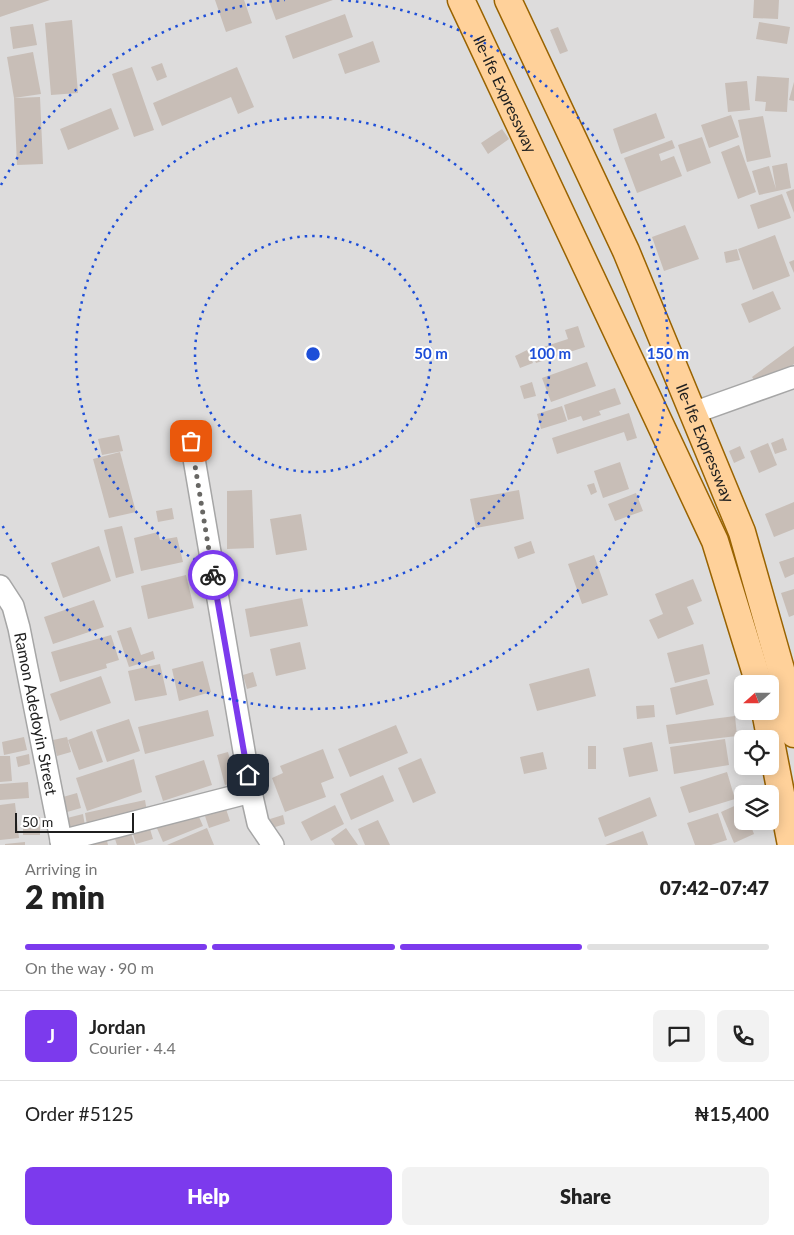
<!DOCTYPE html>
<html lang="en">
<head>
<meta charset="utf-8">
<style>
	body { margin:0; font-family:Lato,sans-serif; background:#f2f2f2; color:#222; height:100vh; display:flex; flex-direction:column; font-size:19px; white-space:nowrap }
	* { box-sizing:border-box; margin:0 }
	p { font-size:16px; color:#767676 }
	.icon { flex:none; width:28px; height:28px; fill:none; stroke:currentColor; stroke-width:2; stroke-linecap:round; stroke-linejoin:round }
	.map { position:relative; height:845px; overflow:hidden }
	.drawer { display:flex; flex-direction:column; background:#fff; flex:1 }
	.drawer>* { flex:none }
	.needle { width:32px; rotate:249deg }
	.controls { position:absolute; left:734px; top:675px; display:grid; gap:10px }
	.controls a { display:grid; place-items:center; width:45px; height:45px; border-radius:8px; background:#fff; box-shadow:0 2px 12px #0003; font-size:25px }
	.scale { position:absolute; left:15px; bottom:12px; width:119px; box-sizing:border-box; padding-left:5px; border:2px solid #1f1f1f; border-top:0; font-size:14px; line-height:18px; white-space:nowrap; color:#1f1f1f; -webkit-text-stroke:4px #fff; paint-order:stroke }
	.pin { position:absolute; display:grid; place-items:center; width:42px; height:42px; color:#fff; margin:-21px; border-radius:10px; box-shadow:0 2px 8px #0006 }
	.courier { position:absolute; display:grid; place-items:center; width:50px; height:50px; margin:-25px; border:4px solid #7c3aed; border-radius:50%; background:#fff; color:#222; box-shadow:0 1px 6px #0007 }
	.headline em { font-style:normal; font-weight:800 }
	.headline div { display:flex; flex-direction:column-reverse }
	.headline { display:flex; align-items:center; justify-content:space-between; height:85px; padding:0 25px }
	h1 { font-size:32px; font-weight:800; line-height:38px }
	.bar { display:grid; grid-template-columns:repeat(4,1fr); gap:8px 5px; align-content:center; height:60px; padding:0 25px }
	.bar i { height:6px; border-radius:4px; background:#e0e0e0 }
	.bar .on { background:#7c3aed }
	.bar p { grid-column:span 4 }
	.line { display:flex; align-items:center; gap:12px; padding:0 25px; border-top:1px solid #e0e0e0 }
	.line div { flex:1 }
	.round { display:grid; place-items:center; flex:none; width:52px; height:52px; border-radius:8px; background:#f2f2f2 }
	.action { display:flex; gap:10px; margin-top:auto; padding:10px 25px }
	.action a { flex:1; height:58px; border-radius:8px; background:#7c3aed; color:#fff; font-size:20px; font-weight:800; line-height:58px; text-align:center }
	.action a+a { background:#f2f2f2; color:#222 }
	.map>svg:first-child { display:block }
</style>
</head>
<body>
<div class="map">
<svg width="794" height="845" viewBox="0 0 794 845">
	<rect width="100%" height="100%" fill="#f0ece4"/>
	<path fill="#dddcdc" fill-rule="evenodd" d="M0 0H794V845H0ZM742 684H770V711H742ZM742 739H770V766H742ZM742 794H770V821H742Z"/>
	<path fill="#c8beb7" d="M0 0H50L0 17Z
		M215 0H244L252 23 226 32Z
		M271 0H333L276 20 269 1Z
		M754 0H779L778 19 753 18Z
		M345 14 353 37 293 59 285 36Z
		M72 20 78 93 51 95 45 23Z
		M759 22 790 27 787 44 756 39Z
		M33 24 37 45 13 49 10 27Z
		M558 27 568 51 560 54 550 30Z
		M373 41 380 62 345 74 338 54Z
		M33 52 41 94 14 98 7 57Z
		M162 63 167 77 157 81 151 67Z
		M132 67 154 130 134 137 112 74Z
		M237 67 254 107 238 114 231 97 162 126 153 103Z
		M757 76 789 78 787 112 765 111 766 102 755 101Z
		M747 81 750 110 728 112 725 83Z
		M794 82V101L789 100Z
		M40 97 43 164 17 165 14 98Z
		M111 108 119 129 68 150 60 129Z
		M656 113 665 138 621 154 613 129Z
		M731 115 739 137 709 148 701 125Z
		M763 116 771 157 747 162 738 120Z
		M502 129 509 139 488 154 481 143Z
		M702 137 711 163 687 172 678 145Z
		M672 140 675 148 659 154 661 161 674 156 682 176 637 193 624 158Z
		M739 145 756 192 738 199 721 152Z
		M787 163 791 188 759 195 752 171 769 166 776 189 772 166Z
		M794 189V213L786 192Z
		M782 194 791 218 758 229 750 205Z
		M685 225 699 259 664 271 652 237Z
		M775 235 790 276 753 290 738 249Z
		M737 249 740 260 726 263 724 252Z
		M794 260V273L789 262Z
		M773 291 781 309 749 323 741 304Z
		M578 326 585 347 536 363 531 351 568 339 565 330Z
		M794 346V364L761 389 752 377Z
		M527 350 533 363 520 368 515 356Z
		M587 362 596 386 551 402 542 378Z
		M532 382 536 396 524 399 520 386Z
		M615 388 621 404 599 411 601 415 583 421 581 416 568 420 564 405Z
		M562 406 567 421 541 429 537 414Z
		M629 413 637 438 627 441 624 432 557 454 552 438Z
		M119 435 123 451 102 455 98 439Z
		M783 438 787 450 775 454 771 443Z
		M768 443 777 465 759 473 750 451Z
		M740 446 745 458 734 463 729 451Z
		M120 452 136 512 109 518 93 459Z
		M620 462 629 489 603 498 594 471Z
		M594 483 597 492 591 495 587 485Z
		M252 490 254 548 227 549V491Z
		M519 490 524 519 476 528 470 499Z
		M636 493 643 511 615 521 608 504Z
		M794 502V529L774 537 765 514Z
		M172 508 174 519 158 522 156 511Z
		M301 514 307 550 276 555 270 519Z
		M122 526 134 573 116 578 104 530Z
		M158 532 160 540 177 537 183 562 141 571 134 538Z
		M531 541 535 553 518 559 514 547Z
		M99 546 111 581 63 598 51 563Z
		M594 555 608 595 582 604 568 564Z
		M794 557V574L785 578 779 562Z
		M186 575 194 608 148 619 141 586Z
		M693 579 702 601 687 607 694 624 658 639 649 620 663 614 655 594Z
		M794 589V615L789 617 781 593Z
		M302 598 308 626 250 637 245 609Z
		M94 600 104 627 53 644 44 617Z
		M131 627 141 655 153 651 155 659 129 667 117 631Z
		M111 635 119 660 106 664 107 668 60 682 51 652Z
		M300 642 306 669 276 676 270 649Z
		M703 644 710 674 675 683 667 653Z
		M203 661 211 692 179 701 172 669Z
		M160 664 167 695 135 701 128 671Z
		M589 668 596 696 537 711 529 684Z
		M253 672 257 686 247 689 243 675Z
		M101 676 111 703 60 721 50 694Z
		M707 679 714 705 676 715 670 688Z
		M654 705 655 717 637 719 636 706Z
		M208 710 214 736 145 754 138 727Z
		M735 716 737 736 669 744 666 725Z
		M129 719 140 751 107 762 96 730Z
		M396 725 408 753 350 777 338 749Z
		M92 731 103 762 79 770 68 740Z
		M24 737 27 750 4 755 2 742Z
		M67 737 71 752 57 756 53 740Z
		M725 739 729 765 674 774 670 747Z
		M652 742 658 771 629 777 623 748Z
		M588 746H596V769H588Z
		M323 749 334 778 321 783 326 797 285 812 272 778 283 773 280 766Z
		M228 752 236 782 225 785 217 755Z
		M543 752 547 769 524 774 520 757Z
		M29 754 30 764 18 767 16 757Z
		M0 756H10L12 781 0 782Z
		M421 758 436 793 413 803 398 768Z
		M134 759 142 792 87 811 76 778Z
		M204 760 212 785 163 801 155 776Z
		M727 772 735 799 689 813 680 787Z
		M383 775 394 801 351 820 340 794Z
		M28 782 29 798 0 800V784Z
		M77 793 81 808 67 812 63 797Z
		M650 797 657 816 605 837 598 818Z
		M145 800 147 812 87 825 85 813Z
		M15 803 19 838 0 840V805Z
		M741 803 742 821H749L754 834 734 843 721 812Z
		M335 805 344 824 311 841 301 822Z
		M226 809 230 821 209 828 205 816Z
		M196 810 203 826 163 842 156 826Z
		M718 813 727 840 711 845H695L687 823Z
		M83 814 85 826 70 830 67 818Z
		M283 815 285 824 272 828 270 819Z
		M40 817V835H23V818Z
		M378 820 390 845H365L358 829Z
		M207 828 214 845H167Z
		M346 828 358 845H335L331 839Z
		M150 829 153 839 136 844 133 834Z
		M643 831 648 845H605Z
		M131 833 135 845H117L115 839Z
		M107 841 108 845H91V844Z
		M25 842V845H5V844Z"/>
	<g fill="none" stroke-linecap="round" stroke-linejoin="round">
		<defs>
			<g id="minor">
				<path d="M693 413 794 377"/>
				<path d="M191 441 251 792 258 823 273 845"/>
				<path id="s1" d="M0 586 13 606 19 628 62 845"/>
				<path d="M61 841 251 792"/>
			</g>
			<g id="major">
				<path id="s2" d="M461 0 715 541 759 684"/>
				<path id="s3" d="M508 0 626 251 742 532 784 680 794 734"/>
				<path d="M765 711 791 845"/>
			</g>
		</defs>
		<use href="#minor" stroke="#a6a6a6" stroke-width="24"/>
		<use href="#major" stroke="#996300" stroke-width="29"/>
		<use href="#minor" stroke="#fff" stroke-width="21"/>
		<use href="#major" stroke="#ffd19a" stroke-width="26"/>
	</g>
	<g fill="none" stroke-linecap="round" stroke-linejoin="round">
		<path stroke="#686764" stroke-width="5" stroke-dasharray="0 9" d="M191 441 213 575"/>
		<path stroke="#7c3aed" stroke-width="6" d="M213 575 248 775"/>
	</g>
	<g fill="none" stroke="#1d4ed8" stroke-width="2.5" stroke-dasharray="2.5 5">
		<circle cx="313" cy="354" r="118"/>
		<circle cx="313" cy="354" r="237"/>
		<path d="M1 185A355 355 0 0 1 285 0M341 0A355 355 0 1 1 1 523"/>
	</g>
	<g text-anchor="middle" stroke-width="4" stroke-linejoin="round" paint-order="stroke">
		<g font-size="16" fill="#1f1f1f" stroke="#fff">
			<text dy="6" stroke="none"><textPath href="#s2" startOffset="104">Ile-Ife Expressway</textPath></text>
			<text dy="6" stroke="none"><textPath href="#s3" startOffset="485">Ile-Ife Expressway</textPath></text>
			<text dy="6" stroke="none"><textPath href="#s1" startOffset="134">Ramon Adedoyin Street</textPath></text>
		</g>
	</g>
	<circle cx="313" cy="354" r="8" fill="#1d4ed8" stroke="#fff" stroke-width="2.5"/>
	<g font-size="15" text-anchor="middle" font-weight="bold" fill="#1d4ed8" stroke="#fff" stroke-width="4" stroke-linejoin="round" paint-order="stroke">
		<text x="431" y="359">50 m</text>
		<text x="550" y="359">100 m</text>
		<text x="668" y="359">150 m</text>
	</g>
</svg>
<div class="controls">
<a><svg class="needle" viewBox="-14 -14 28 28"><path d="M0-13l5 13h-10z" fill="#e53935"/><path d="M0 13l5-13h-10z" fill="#767676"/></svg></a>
<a><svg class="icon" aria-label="locate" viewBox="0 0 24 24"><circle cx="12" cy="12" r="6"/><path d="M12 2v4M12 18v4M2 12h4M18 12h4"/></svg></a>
<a><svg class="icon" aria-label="layers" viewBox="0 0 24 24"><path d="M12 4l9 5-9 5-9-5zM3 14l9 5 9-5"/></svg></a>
</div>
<div class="scale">50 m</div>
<div class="pin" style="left:191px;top:441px;background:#ea580c"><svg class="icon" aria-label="bag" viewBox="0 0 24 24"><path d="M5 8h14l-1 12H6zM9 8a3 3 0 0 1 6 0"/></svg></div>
<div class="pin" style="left:248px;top:775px;background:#1f2937"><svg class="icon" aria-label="home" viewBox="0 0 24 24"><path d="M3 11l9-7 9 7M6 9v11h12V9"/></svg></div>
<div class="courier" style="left:213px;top:575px"><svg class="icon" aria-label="bike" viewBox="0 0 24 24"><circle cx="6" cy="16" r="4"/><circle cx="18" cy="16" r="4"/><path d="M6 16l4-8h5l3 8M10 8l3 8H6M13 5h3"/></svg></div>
</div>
<section class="drawer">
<div class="headline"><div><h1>2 min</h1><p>Arriving in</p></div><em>07:42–07:47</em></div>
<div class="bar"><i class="on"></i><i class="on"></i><i class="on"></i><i></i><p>On the way · 90 m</p></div>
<div class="line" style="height:90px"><b class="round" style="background:#7c3aed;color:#fff">J</b><div><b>Jordan</b><p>Courier · 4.4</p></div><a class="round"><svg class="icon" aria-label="chat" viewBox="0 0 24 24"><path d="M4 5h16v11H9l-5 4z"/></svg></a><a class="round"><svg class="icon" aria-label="phone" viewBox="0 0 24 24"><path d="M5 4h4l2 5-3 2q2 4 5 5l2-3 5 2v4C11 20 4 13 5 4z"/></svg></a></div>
<div class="line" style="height:65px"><div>Order #5125</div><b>₦15,400</b></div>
<div class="action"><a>Help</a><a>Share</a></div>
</section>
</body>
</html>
